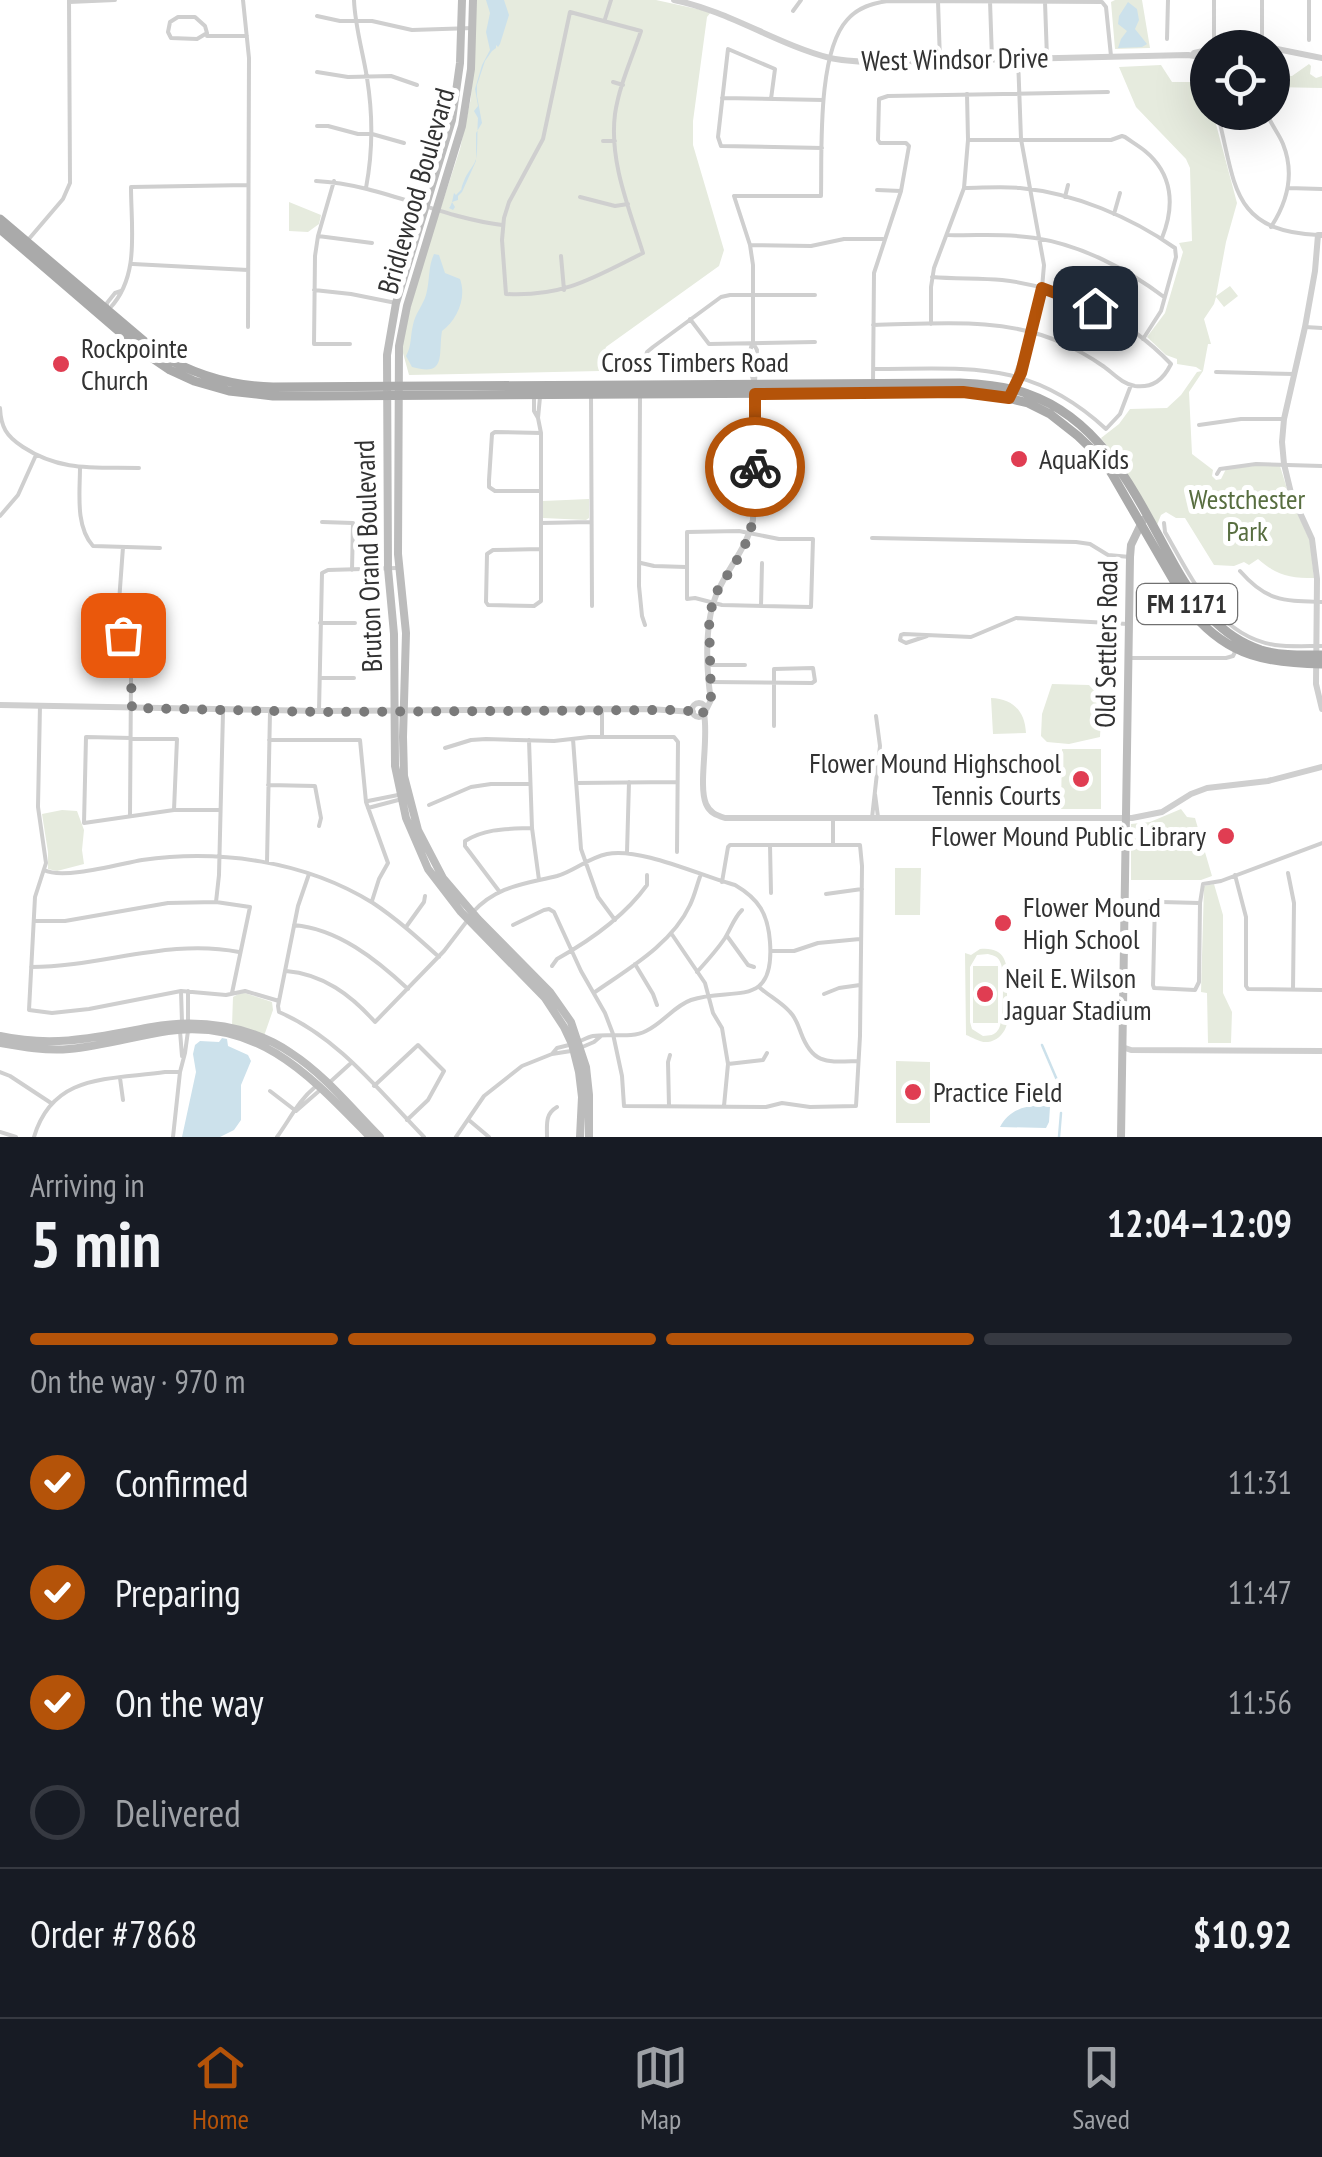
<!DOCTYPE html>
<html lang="en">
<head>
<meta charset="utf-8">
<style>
	body { margin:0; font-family:"PT Sans Narrow",sans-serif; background:#20242c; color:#f1f3f6; height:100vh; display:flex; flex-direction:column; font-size:38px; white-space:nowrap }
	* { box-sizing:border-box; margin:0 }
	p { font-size:32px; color:#9ea1a6 }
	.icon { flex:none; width:55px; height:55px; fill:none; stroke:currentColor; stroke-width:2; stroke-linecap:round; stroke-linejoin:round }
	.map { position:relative; height:1137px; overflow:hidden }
	.panel { display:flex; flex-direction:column; background:#171b24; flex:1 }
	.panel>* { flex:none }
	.fabs { position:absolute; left:1190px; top:30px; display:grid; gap:20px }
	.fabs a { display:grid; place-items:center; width:100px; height:100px; border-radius:50%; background:#171b24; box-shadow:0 10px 40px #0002; font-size:50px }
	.pin { position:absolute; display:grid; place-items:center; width:85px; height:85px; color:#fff; margin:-42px; border-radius:20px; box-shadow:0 5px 15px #0006 }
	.courier { position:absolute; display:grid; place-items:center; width:100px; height:100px; margin:-50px; border:8px solid #b45309; border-radius:50%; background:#fff; color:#222; box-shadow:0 2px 12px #0007 }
	.headline em { font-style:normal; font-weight:700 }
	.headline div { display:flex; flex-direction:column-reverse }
	.headline { display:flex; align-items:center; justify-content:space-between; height:170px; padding:0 30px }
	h1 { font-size:65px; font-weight:700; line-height:75px }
	.bar { display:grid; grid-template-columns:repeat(4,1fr); gap:15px 10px; align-content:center; height:120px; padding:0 30px }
	.bar i { height:12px; border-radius:8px; background:#363941 }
	.bar .selected { background:#b45309 }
	.bar p { grid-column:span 4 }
	.line { display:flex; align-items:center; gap:25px; padding:0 30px; border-top:2px solid #363941 }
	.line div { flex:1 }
	ol { padding:0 30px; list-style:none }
	li { display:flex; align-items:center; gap:30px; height:110px }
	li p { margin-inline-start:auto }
	li .icon { padding:10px; border-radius:50%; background:#b45309; color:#fff; stroke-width:4 }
	li:last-child { color:#9ea1a6 }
	li i { width:55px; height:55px; border:5px solid #363941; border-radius:50% }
	.tabs { display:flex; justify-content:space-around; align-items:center; height:140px; border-top:2px solid #363941; background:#171b24; font-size:28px; color:#9ea1a6 }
	.tabs a { display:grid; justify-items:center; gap:5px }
	.tabs .selected { color:#b45309 }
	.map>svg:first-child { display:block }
</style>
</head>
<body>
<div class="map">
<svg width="1322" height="1137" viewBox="0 0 1322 1137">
	<rect width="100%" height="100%" fill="#fff"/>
	<path fill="#e6ebde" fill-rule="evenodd" d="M475 0H656L711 12 707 17 693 121V145L724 250 719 266 606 347 600 371 409 375 403 353V335L418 277 460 149 471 98Z
		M1115 0H1142L1150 48 1115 49 1111 2Z
		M1309 64 1311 66 1310 74 1316 78 1322 76V88L1273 87V69L1279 75 1292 76Z
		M1161 65 1172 82H1206L1208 112 1213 113 1237 203 1226 242 1216 296 1230 286 1238 296 1224 307 1216 297 1214 304 1204 319 1211 344H1208L1203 371 1189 392 1192 454 1213 470 1212 476 1216 480 1221 479 1226 469 1254 466H1280L1288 492 1310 541 1314 578C1290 578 1276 575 1258 559L1249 565 1244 562 1234 566 1214 565 1185 518H1176L1166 512 1161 515 1157 525 1116 458 1101 438 1119 424 1130 409 1167 408 1181 395 1197 372 1202 371 1196 367 1177 364V359L1166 355 1147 337 1165 313 1183 252 1179 243 1192 241 1190 168 1186 159 1136 107 1119 67Z
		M289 202 321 215 319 224 308 232 289 231Z
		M589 499V518L586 520 543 518V501Z
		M1052 684 1089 685 1102 700 1100 737 1069 744 1047 742 1041 736 1042 714Z
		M991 698C1013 699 1025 711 1026 733L993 734Z
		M1062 749H1101V809H1061Z
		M1181 809 1187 817 1195 818 1212 876 1201 880H1131V824L1150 822Z
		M62 810 77 811 84 830 82 850 84 864 57 871 48 869V852L42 814Z
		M895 868H921L920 915H895Z
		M1214 884 1223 915V993L1232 1012 1231 1043H1208L1207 993 1201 992 1204 886Z
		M980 949C1012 946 1007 973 1007 995 1007 1005 1009 1018 1006 1027 1003 1035 996 1041 988 1042 980 1043 972 1037 966 1035L965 953 971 955ZM988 954C995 956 998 956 1001 964 1004 972 1004 1024 998 1030 994 1036 990 1035 983 1036L972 1029 970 1022V967L977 955Z
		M973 966H998V1023H973Z
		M242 992 272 1002 273 1010 264 1036 232 1026 233 997Z
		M896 1061 930 1062V1123H896Z"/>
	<path fill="#cce1eb" d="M486 0H504L509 15 500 44 498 47 496 45V48L492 51 485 61 477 85V96L482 123 476 133V161L462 192 458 196V200L452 202 455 207 453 210 449 208C452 205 453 197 454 193L456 195C466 184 458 195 464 181 467 172 473 168 476 159 478 149 477 130 478 118L474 111 478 106 475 89 482 65 490 50 486 32 490 13Z
		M1128 2 1137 9 1139 20 1135 29 1147 44 1142 47 1118 48 1121 39 1127 31 1118 24 1119 16Z
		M434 254 439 255 445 273 460 279C467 298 457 320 442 331 438 355 447 377 412 367L406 356C412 345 410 337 413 325 415 314 423 305 426 295 430 281 428 266 434 254Z
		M222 1038 227 1039 228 1046 248 1055 251 1061 241 1085V1120L234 1130 220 1137H182L196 1072 193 1054 195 1045 200 1041 219 1042Z
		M1040 1105 1050 1107 1049 1122 1046 1128 1000 1127C1008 1111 1023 1106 1040 1105Z"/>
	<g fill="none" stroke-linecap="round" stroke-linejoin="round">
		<path stroke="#cce1eb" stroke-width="2.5" d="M1042 1045 1060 1087 1061 1100
			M1059 1137 1061 1113"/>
		<path stroke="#cfcfcf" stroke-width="4" d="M243 0 249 58 248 327
			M354 0C355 27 363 52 367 78 373 115 373 151 366 188
			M1309 0V40
			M938 1 940 61
			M990 1 992 59
			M69 2 115 0
			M1045 2 1047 58
			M793 11 801 0
			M570 12 641 31C632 58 619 86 615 114 609 161 629 208 643 253 593 278 564 297 506 294L502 240 504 218 509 202 543 139Z
			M317 16 340 21H372L412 30 473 28
			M178 17H195L205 26 207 33 197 39 171 38 168 32 170 22Z
			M605 19 611 0
			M207 36H247
			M1167 39 1168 0
			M1214 39V0
			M1262 39V0
			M317 72 348 77 391 76 417 85
			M613 82 623 85
			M722 98 823 100
			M771 99 775 69 728 49 718 137 721 146 822 148
			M1217 112C1236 182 1229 231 1318 235
			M1268 116C1272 126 1279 134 1283 144 1295 174 1288 201 1271 227
			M317 126H328L358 134H372L404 143
			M968 140H1111L1122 136 1125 137C1132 142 1139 146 1145 151 1173 174 1175 206 1162 238
			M603 141H615
			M316 181C380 184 438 217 502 225
			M334 181 318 236 315 256 314 344H350
			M964 188C982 188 1001 186 1020 188 1074 193 1131 217 1175 248L1176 257 1161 311 1143 339
			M1288 188 1322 189
			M877 190 901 191
			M580 197 615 206 628 204
			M1065 197 1068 185
			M1114 214 1120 193
			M948 235C977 236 1007 233 1035 238 1081 245 1127 269 1164 297
			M318 236 372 243
			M28 240 63 199 70 183 69 0
			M750 245 811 246 844 239H883
			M561 256 564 290
			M133 264 248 270
			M314 290 351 294 396 303
			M110 308C140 276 131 229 131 187L248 185
			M107 309V303L115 293 121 291
			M690 319 709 344 815 342
			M931 324V287L934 268 964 188 968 140 967 94
			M873 325C936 324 1003 316 1062 343 1076 349 1090 357 1103 366 1113 373 1122 384 1135 386 1153 388 1163 380 1171 364 1127 318 1066 287 1002 280 979 278 955 279 932 277
			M1305 327 1322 328
			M753 343 757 350 755 382
			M644 362 647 352 653 347 721 297 730 295H815
			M874 369C970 369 1030 359 1106 429L1120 414 1131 385
			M1216 372 1294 374
			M1017 376 1016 372 1022 358
			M754 383C750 371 747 354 753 343V265L750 245 734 196H821C822 152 817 53 847 20 858 7 873 3 888 1L1102 2 1106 7 1111 56
			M873 383 874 273 901 191 909 146 906 143H880L878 140 879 99 888 96 1108 92
			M1013 386 1021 373 1042 288 1044 265 1021 139 1018 58
			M534 395V411L538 418 540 397
			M591 395 592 606
			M640 395 639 586 642 616 645 625
			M0 408C1 427 6 436 23 447 61 472 95 467 139 468
			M538 418 541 433V601L534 606 488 605 486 602 487 554 493 550 541 549
			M1199 425 1241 419H1284
			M80 467C80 492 75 526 93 546L160 548
			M1217 474 1220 469 1256 464 1322 466
			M540 491H495L489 487V480L492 434 495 432 541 433
			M0 516 18 495 36 455
			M322 522 353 523 352 570
			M541 523 591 522
			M1164 523 1165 532C1191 577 1217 636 1275 645 1290 647 1307 646 1322 646
			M739 531 779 539H813L811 607 722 605 695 598 687 599V532Z
			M872 538 1076 542 1090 544 1108 555 1130 557
			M123 547 119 602 120 618 131 678 130 816
			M641 563 654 566 686 567
			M1240 571C1267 602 1284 601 1322 602
			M119 605 157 606
			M761 606 762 563
			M320 623H355
			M927 636 906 643 900 640 901 635 904 634 971 637 1016 618 1128 624
			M1128 658H1226L1233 656 1235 652
			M710 665H745
			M110 670 129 664 156 663
			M320 678H354
			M710 682 812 683 815 681 813 668 774 669V726
			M40 705 38 807 46 863 35 897 29 1010 52 1013 89 1009 181 991 226 995 245 991 279 1001
			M319 711 322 573 328 570 397 568
			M602 711V737
			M573 739 581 849 598 897 615 920
			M269 740H360L366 802 388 863 379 879 372 901
			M529 740 532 828 539 880
			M445 748 471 740 486 739 554 741 589 737H674L678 742 677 852
			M576 783 676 782
			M268 785 315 786 321 818 319 826
			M875 794 878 817
			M368 801 398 795
			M429 805 471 787 491 784H530
			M368 808 402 799
			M174 810 177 739 86 737 84 823 174 810H220
			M872 818 880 746 876 716
			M833 819V845
			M770 845 771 893
			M627 852 629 782
			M267 862 270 712
			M44 870C63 880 119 864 142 860 221 849 305 861 373 903 397 919 418 938 439 957
			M1288 873 1294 903 1293 990
			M309 874 298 906 278 1006 279 1012C338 1037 380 1092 424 1137
			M1235 875 1246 917V986L1248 989 1322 990
			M499 891 465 846V841C486 828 508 829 531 828
			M826 894 862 889
			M1124 901 1199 903
			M216 902 219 875 223 712
			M1155 902 1153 985 1154 988 1195 990 1199 982 1200 903 1203 884 1221 881 1322 843
			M472 913C496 886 524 884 557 876 574 871 588 858 607 854 640 847 701 876 735 885 759 899 768 914 770 942 775 1011 731 986 691 1000 674 1006 663 1023 646 1031 631 1039 610 1033 593 1036 588 1037 583 1040 578 1042
			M35 921H65L168 903 216 902 250 907 232 993
			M294 925C338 929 376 959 408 989
			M513 925 544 910 549 909 554 912 581 971 605 1013 613 1034 622 1076 624 1106 766 1107 782 1103 810 1107 856 1106 860 1036 862 866 860 845H730L728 847 722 882
			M406 927 424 902 425 896
			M671 933 705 983 713 1013 722 1028 728 1064 724 1106
			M727 936 748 965 754 967
			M772 951H794L818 943 860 939
			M635 964 653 994 657 1005
			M552 966 557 959C591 940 624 917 647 885V875
			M31 967C102 967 168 938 239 952
			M286 971C323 974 351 995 375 1022L444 951 467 921
			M697 972C707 961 717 950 725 938 731 928 734 918 742 910
			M759 987C769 996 781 1002 790 1012 796 1018 798 1025 801 1033 813 1065 827 1062 858 1061
			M181 991 182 1022
			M188 991V1022
			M595 992C628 969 672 944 690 905 695 895 697 884 701 874
			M824 994 839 988 860 985
			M180 1031 182 1056
			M580 1048 594 1042 601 1036
			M552 1054 557 1048 569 1045
			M728 1064 763 1060 767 1053
			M0 1072 10 1076 51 1103
			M120 1078 123 1100
			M329 1083 351 1063
			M374 1086 418 1045 444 1071 428 1100 407 1120
			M270 1091 296 1111
			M669 1106 668 1062 670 1055
			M296 1111 319 1091
			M470 1121 489 1137
			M0 1132 16 1137
			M34 1137C53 1073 109 1080 165 1072H180
			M173 1137 180 1072 185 1053 188 1031
			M277 1137C290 1119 299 1100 315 1087
			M456 1137 484 1096 522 1066 552 1054 571 1051
			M547 1137C547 1124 545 1114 557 1107"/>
		<path stroke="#cfcfcf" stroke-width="6" d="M674 0C729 11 776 44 830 58 849 62 867 62 886 62L1188 55 1208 58
			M1210 48 1214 46 1220 48
			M1237 48H1239
			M1256 48H1272
			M1272 48 1322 58
			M1194 53 1208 50
			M1322 235H1318L1315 271 1305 327 1284 419 1282 442 1284 464 1291 493 1312 539 1317 579 1316 684 1322 709
			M692 710a7 7 0 1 1 14 0a7 7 0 1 1-14 0Z
			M0 705 319 711 650 709 693 712
			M706 710 711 700C706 669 704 620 718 591 729 566 747 548 753 520L755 393
			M704 714C709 739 698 785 706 804 710 813 716 815 725 818H1132L1162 812 1191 794 1207 788 1268 781 1322 767
			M1122 1047 1131 1050 1322 1051"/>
		<path stroke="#bcbcbc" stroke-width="8" d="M462 0 460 63 452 120 396 303 387 355 388 569 394 634 395 766 406 818 428 869 461 912 545 998 564 1027 572 1044 579 1072 582 1097 580 1137
			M473 0 471 69 462 126 407 306 399 346 398 554 406 633 403 737 404 776 418 830 443 878 478 919 550 992 571 1022 586 1067 589 1095V1137
			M0 1036C55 1048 98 1037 152 1027 198 1018 252 1026 291 1053 325 1075 352 1109 380 1137
			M0 1043C23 1047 46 1051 69 1049 103 1046 135 1036 168 1031 260 1018 312 1078 370 1137
			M1121 1137 1130 557 1131 545 1143 520"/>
		<path stroke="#aaa" stroke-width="9" d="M0 219 158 353C194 375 231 386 273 387L960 383C983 384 1007 386 1028 394 1105 421 1138 500 1175 566 1196 603 1219 636 1261 650 1281 656 1302 655 1322 655
			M0 229 142 351 170 370 194 381 229 391 273 396H316L963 392 996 395 1028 403 1050 414 1078 436 1103 460 1112 474 1193 614C1230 657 1268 663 1322 664"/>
	</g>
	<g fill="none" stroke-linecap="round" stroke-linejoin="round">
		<path stroke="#7a7a7a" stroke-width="10" stroke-dasharray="0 18" d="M123 635 131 678 132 708 319 712 674 710 690 711 701 716 711 700 709 616 716 593 742 552 750 533 754 514 755 467"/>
		<path stroke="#b45309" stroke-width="12" d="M755 467V394L963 392 1009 398 1021 373 1042 288 1095 308"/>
	</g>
	<g fill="#e03d52" stroke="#fff" stroke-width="4">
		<circle cx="61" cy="364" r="10"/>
		<circle cx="1019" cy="459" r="10"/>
		<circle cx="1081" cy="779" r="10"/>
		<circle cx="1226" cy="836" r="10"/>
		<circle cx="1003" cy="923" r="10"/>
		<circle cx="985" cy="994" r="10"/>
		<circle cx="913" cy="1092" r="10"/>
	</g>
	<g text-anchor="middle" stroke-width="10" stroke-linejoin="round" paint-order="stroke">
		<rect fill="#fff" stroke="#707070" stroke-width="2.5" x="1137" y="584" width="100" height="40" rx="8"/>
		<g font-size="25" font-weight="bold" fill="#323232">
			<text x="1187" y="613">FM 1171</text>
		</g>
		<g font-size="28" fill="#323232" stroke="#fff">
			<text transform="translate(955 59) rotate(-1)" y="10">West Windsor Drive</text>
			<text transform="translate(416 191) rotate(-74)" y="10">Bridlewood Boulevard</text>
			<text x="695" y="372">Cross Timbers Road</text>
			<text transform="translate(368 556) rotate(-92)" y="10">Bruton Orand Boulevard</text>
			<text transform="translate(1106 644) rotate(-89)" y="10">Old Settlers Road</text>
		</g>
		<g font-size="28" fill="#323232" stroke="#fff" text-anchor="start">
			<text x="81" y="358">Rockpointe<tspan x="81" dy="32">Church</tspan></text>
			<text x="1039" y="469">AquaKids</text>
			<text x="1061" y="773" text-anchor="end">Flower Mound Highschool<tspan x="1061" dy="32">Tennis Courts</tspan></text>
			<text x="1206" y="846" text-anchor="end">Flower Mound Public Library</text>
			<text x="1023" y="917">Flower Mound<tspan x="1023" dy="32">High School</tspan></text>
			<text x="1005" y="988">Neil E. Wilson<tspan x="1005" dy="32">Jaguar Stadium</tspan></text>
			<text x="933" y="1102">Practice Field</text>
		</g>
		<g font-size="28" fill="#586e40" stroke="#fff">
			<text x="1247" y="509">Westchester<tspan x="1247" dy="32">Park</tspan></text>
		</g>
	</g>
</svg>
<div class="fabs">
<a><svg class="icon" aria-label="locate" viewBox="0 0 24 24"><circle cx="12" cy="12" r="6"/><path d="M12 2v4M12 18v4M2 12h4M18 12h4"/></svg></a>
</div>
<div class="pin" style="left:123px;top:635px;background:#ea580c"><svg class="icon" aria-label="bag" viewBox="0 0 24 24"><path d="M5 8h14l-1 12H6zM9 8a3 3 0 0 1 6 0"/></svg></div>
<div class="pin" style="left:1095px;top:308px;background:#1f2937"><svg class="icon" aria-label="home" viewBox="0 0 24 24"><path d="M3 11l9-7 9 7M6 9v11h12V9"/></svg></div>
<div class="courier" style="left:755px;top:467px"><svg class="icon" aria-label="bike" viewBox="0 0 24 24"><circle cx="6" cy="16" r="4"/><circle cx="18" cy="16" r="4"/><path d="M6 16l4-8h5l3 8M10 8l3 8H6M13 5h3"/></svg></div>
</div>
<section class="panel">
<div class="headline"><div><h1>5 min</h1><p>Arriving in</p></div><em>12:04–12:09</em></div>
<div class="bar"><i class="selected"></i><i class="selected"></i><i class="selected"></i><i></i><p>On the way · 970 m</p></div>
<ol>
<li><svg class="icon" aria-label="check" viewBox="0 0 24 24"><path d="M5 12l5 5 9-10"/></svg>Confirmed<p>11:31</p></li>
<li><svg class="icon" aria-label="check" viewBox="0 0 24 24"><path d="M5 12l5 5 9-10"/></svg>Preparing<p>11:47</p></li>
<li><svg class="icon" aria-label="check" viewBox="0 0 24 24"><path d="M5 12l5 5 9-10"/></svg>On the way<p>11:56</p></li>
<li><i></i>Delivered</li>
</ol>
<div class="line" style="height:130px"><div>Order #7868</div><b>$10.92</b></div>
</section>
<nav class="tabs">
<a class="selected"><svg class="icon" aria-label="home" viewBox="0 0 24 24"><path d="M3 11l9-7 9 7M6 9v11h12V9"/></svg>Home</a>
<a><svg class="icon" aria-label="map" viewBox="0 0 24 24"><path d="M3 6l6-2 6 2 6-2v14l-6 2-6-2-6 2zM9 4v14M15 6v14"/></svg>Map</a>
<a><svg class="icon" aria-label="saved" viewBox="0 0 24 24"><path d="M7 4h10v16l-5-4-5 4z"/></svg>Saved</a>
</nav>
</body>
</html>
